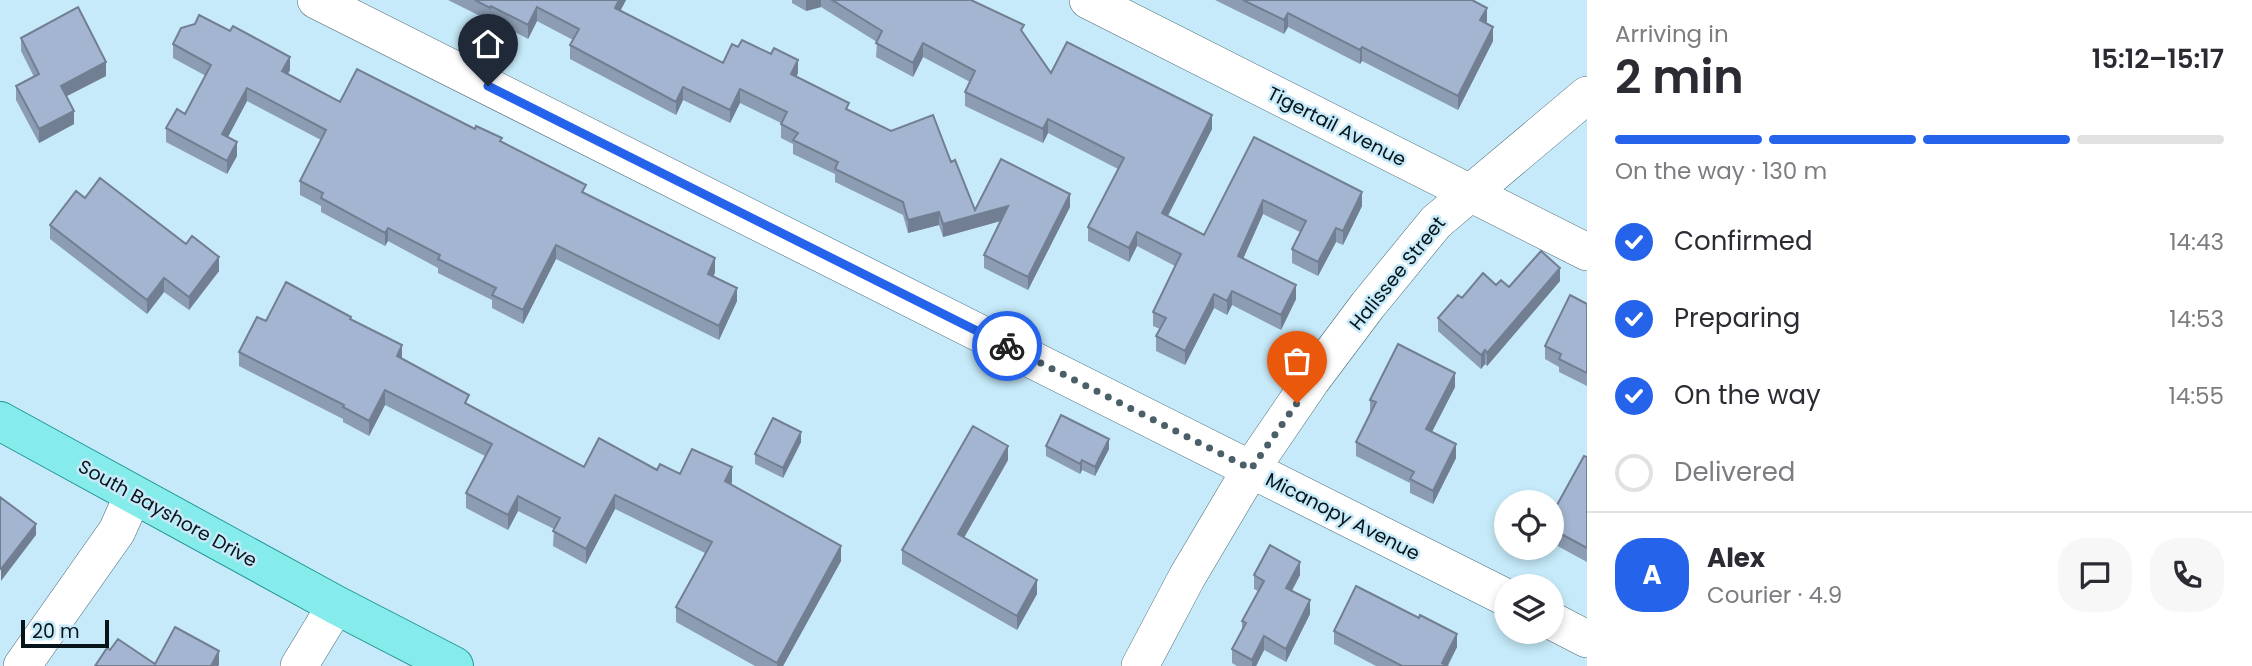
<!DOCTYPE html>
<html lang="en">
<head>
<meta charset="utf-8">
<style>
	body { margin:0; font-family:Poppins,sans-serif; background:#f7f7f7; color:#2b2b33; height:100vh; display:flex; flex-direction:column; font-size:26px; white-space:nowrap }
	* { box-sizing:border-box; margin:0 }
	p { font-size:23px; color:#7c7c81 }
	.icon { flex:none; width:38px; height:38px; fill:none; stroke:currentColor; stroke-width:2; stroke-linecap:round; stroke-linejoin:round }
	.map { position:relative; flex:1; overflow:hidden }
	.drawer { display:flex; flex-direction:column; background:#fff; width:665px }
	.drawer>* { flex:none }
	.tools { position:absolute; left:1494px; top:490px; display:grid; gap:14px }
	.tools a { display:grid; place-items:center; width:70px; height:70px; border-radius:50%; background:#fff; box-shadow:0 4px 10px #0003; font-size:35px }
	.scale { position:absolute; left:21px; bottom:18px; width:88px; box-sizing:border-box; padding-left:7px; border:4px solid #071419; border-top:0; font-size:19px; line-height:24px; white-space:nowrap; color:#071419; -webkit-text-stroke:5px #c6eaf9; paint-order:stroke }
	.pin { position:absolute; display:grid; place-items:center; width:60px; height:60px; color:#fff; margin:-72px -30px; border-radius:50% 50% 50% 0; rotate:-45deg; box-shadow:0 0 7px #0007 }
	.pin .icon { rotate:45deg }
	.courier { position:absolute; display:grid; place-items:center; width:70px; height:70px; margin:-35px; border:5px solid #2563eb; border-radius:50%; background:#fff; color:#222; box-shadow:0 2px 9px #0007 }
	.summary em { font-style:normal; font-weight:600 }
	.summary div { display:flex; flex-direction:column-reverse }
	.summary { display:flex; align-items:center; justify-content:space-between; height:119px; padding:0 28px }
	h1 { font-size:46px; font-weight:600; line-height:52px }
	.bar { display:grid; grid-template-columns:repeat(4,1fr); gap:10px 7px; align-content:center; height:84px; padding:0 28px }
	.bar i { height:9px; border-radius:5px; background:#e1e1e2 }
	.bar .active { background:#2563eb }
	.bar p { grid-column:span 4 }
	.line { display:flex; align-items:center; gap:18px; padding:0 28px; border-top:2px solid #e1e1e2 }
	.line div { flex:1 }
	.round { display:grid; place-items:center; flex:none; width:74px; height:74px; border-radius:28px; background:#f7f7f7 }
	ol { padding:0 28px; list-style:none }
	li { display:flex; align-items:center; gap:21px; height:77px }
	li p { margin-inline-start:auto }
	li .icon { padding:7px; border-radius:50%; background:#2563eb; color:#fff; stroke-width:4 }
	li:last-child { color:#7c7c81 }
	li i { width:38px; height:38px; border:4px solid #e1e1e2; border-radius:50% }
	main { display:flex; flex:1; min-height:0 }
	.map>svg:first-child { display:block }
</style>
</head>
<body>
<main>
<div class="map">
<svg width="1587" height="666" viewBox="0 0 1587 666">
	<rect width="100%" height="100%" fill="#c6eaf9"/>
	<g fill="none" stroke-linecap="round" stroke-linejoin="round">
		<defs>
			<path id="minor" d="M316 0 1507 598
				M1088 0 1587 252
				M1552 621 1587 639
				M22 666 117 531 133 495
				M299 666 336 605
				M1140 666 1187 577 1251 469 1311 381 1368 305 1436 222 1587 95"/>
			<path id="major" d="M0 421 336 605 454 666"/>
		</defs>
		<use href="#minor" stroke="#496976" stroke-width="38"/>
		<use href="#major" stroke="#249898" stroke-width="40"/>
		<use href="#minor" stroke="#fff" stroke-width="37"/>
		<use href="#major" stroke="#85eceb" stroke-width="38"/>
	</g>
	<path fill="#8c9cb3" d="M448 0H626L620 11 723 63 798 73 796 77 849 111 951 162 975 210 1070 207 1028 290 984 268V255L1000 221 943 237 939 225 908 233 903 215 835 182V174L793 154V144L781 138V123L740 103 730 123 683 100 676 115 570 59V45L573 40 537 21 528 39 491 19 490 21Z
		M792 0H971L1024 35 1051 73 1212 129 1168 216 1204 235 1254 137 1362 206 1343 245 1336 242 1318 276 1292 263V249L1300 232 1263 214 1243 259 1296 299 1281 330 1232 305 1227 315 1214 308 1185 365 1156 351V336L1160 329 1153 326V312L1175 266 1137 246 1129 262 1088 241V227L1118 169 1048 133 1043 143 965 106V92L970 82 923 57 913 77 876 57 877 42 821 7 806 11 792 3Z
		M1215 0H1472L1487 21 1486 23 1493 41 1458 110 1362 61 1360 64 1288 27 1284 34Z
		M21 38 106 76 67 96 74 124 39 143 16 100V86L34 77 21 51Z
		M173 44 290 70 288 74 340 102 475 129 502 142 715 272 714 276 737 301 719 340 556 259 523 324 492 308V300L438 273V268L388 241 385 246 321 212V206L300 195V181L321 140 247 101 228 137 237 156 227 174 166 142V128L185 114 206 76 173 58Z
		M85 198 219 271 189 310 164 292 147 314 50 239V225Z
		M1560 281 1487 366 1485 364 1481 369 1438 331V318L1462 298 1496 285 1509 287Z
		M1587 304V386L1559 372V367L1545 359V346Z
		M351 320 402 358 469 405 584 467 657 470 732 482 731 484 841 561 783 666H755L676 622V607L705 553 615 509 586 564 553 546 554 529 518 511 508 530 466 508V493L485 456 385 405 369 436 343 422V419L239 366V352L266 321Z
		M1455 387 1432 432 1456 458 1433 504 1410 493V483L1356 456V442L1370 413V400Z
		M801 442 783 478 755 464V454Z
		M1046 446 1109 449 1095 476 1082 470 1080 474 1046 456Z
		M1587 457V562L1552 543V514Z
		M1008 460 964 538 1037 594 1017 630 902 564V550Z
		M1254 575H1300L1292 591 1310 614 1286 662 1264 650 1256 666H1237L1232 663V649L1242 629V621L1258 591 1254 589Z
		M1334 631 1457 647 1448 666H1376L1334 644Z"/>
	<path fill="#727f92" d="M619 0H626L615 21V8Z
		M806 0H821V7L806 11Z
		M537 7V21L528 39V25Z
		M1487 8V21L1480 34V20Z
		M1288 13V27L1284 34V20Z
		M1493 27V41L1458 110V96Z
		M923 43V57L913 77V63Z
		M1362 47V61L1360 64V50Z
		M290 57V70L282 85V71Z
		M798 60V73L791 88V74Z
		M106 62V76L61 99V86Z
		M683 87V100L676 115V102Z
		M247 88V101L222 148V134Z
		M740 89V103L730 123V110Z
		M74 111V124L39 143V129Z
		M1212 115V129L1162 227V213Z
		M1048 119V133L1043 143V129Z
		M237 142V156L227 174V161Z
		M1362 192V206L1343 245V231Z
		M1070 194V207L1028 290V277Z
		M1263 200V214L1238 270V256Z
		M1008 206V219L943 237V224Z
		M939 212V225L908 233V220Z
		M388 228V241L385 246V233Z
		M1336 228V242L1318 276V262Z
		M1137 232V246L1129 262V248Z
		M556 245V259L523 324V310Z
		M219 257V271L189 310V297Z
		M715 258V272L708 287V274Z
		M1560 268V281L1487 366V353Z
		M164 278V292L147 314V300Z
		M1296 285V299L1281 330V315Z
		M737 288V301L719 340V326Z
		M1232 291V305L1227 315V301Z
		M1214 294V308L1185 365V351Z
		M402 345V360L397 356Z
		M1485 350V364L1481 369V355Z
		M1455 373V387L1426 443V429Z
		M385 390V405L369 436V421Z
		M801 432V442L783 478V468Z
		M1109 439V449L1095 476V467Z
		M1456 444V458L1433 504V491Z
		M1008 446V460L958 548V534Z
		M1082 460V470L1080 474V464Z
		M732 467V482L725 496V481Z
		M615 495V509L586 564V549Z
		M518 496V511L508 530V515Z
		M36 524V535L1 581V569Z
		M841 546V561L783 666H777V663Z
		M1300 562V575L1286 601V588Z
		M1037 580V594L1017 630V616Z
		M1310 600V614L1286 662V649Z
		M1457 634V647L1447 666 1442 663Z
		M1264 636V650L1256 666H1252V660Z
		M219 651V665L218 666H211Z"/>
	<path fill="#a3b5d0" stroke="#727f92" stroke-width="2" d="M475 0H619L615 8 723 63 732 44 738 47 742 40 771 54 774 48 798 60 791 74 849 103 846 109 891 131 933 115 951 162 955 160 975 210 1001 159 1070 194 1028 277 984 255 1008 206 943 224 939 212 908 220 903 202 835 169 838 162 793 140 798 133 781 124 787 112 740 89 730 110 683 87 676 102 570 45 579 29 537 7 528 25 491 6 490 8Z
		M832 0H971L1024 25 1021 30 1051 73 1067 42 1212 115 1162 213 1204 235 1254 137 1362 192 1343 231 1336 228 1318 262 1292 249 1306 221 1263 200 1238 256 1296 285 1281 315 1232 291 1227 301 1214 294 1185 351 1156 336 1166 318 1153 312 1181 254 1137 232 1129 248 1088 227 1124 158 1048 119 1043 129 965 92 975 71 923 43 913 63 876 43 882 31Z
		M1243 0H1472L1487 8 1480 20 1493 27 1458 96 1362 47 1360 50 1288 13 1284 20Z
		M78 7 106 62 61 86 74 111 39 129 16 86 39 74 21 38Z
		M199 15 230 31 233 26 290 57 282 71 340 102 357 69 475 129 476 126 502 138 500 141 586 185 582 192 715 258 708 274 737 288 719 326 556 245 523 310 492 295 496 288 438 259 440 255 388 228 385 233 321 198 323 193 300 181 326 130 247 88 222 134 237 142 227 161 166 128 177 109 185 114 211 65 173 44 181 28 195 24Z
		M100 178 186 244 192 236 219 257 189 297 164 278 147 300 50 225 76 191 85 198Z
		M1541 251 1560 268 1487 353 1485 350 1481 355 1438 318 1458 295 1462 298 1483 273 1496 285 1501 280 1509 287Z
		M286 282 351 317 350 319 402 345 397 356 469 395 465 403 584 467 599 438 657 470 660 464 680 474 692 449 732 467 725 481 841 546 777 663 676 607 712 542 615 495 586 549 553 531 560 518 518 496 508 515 466 493 492 444 385 390 369 421 343 407 344 405 239 352 257 317 266 321Z
		M1570 295 1587 304V373L1559 359 1561 354 1545 346Z
		M1398 344 1455 373 1426 429 1456 444 1433 491 1410 479 1414 472 1356 442 1376 402 1370 400Z
		M1061 415 1109 439 1095 467 1082 460 1080 464 1046 446Z
		M773 418 801 432 783 468 755 454Z
		M973 426 1008 446 958 534 1037 580 1017 616 902 550Z
		M1584 456 1587 457V548L1552 529 1559 517 1552 514Z
		M0 497 36 524 1 569 0 568Z
		M1270 545 1300 562 1286 588 1310 600 1286 649 1264 636 1252 660 1232 649 1246 623 1242 621 1264 581 1254 575Z
		M1356 586 1419 618 1420 615 1457 634 1442 663 1448 666H1402L1334 631Z
		M175 627 219 651 211 666H95L107 648 110 650 118 639 155 664Z"/>
	<g fill="none" stroke-linecap="round" stroke-linejoin="round">
		<path stroke="#4a5f67" stroke-width="7" stroke-dasharray="0 12.6" d="M1007 346 1251 469 1297 403"/>
		<path stroke="#2563eb" stroke-width="9" d="M488 86 1007 346"/>
	</g>
	<g text-anchor="middle" stroke-width="5" stroke-linejoin="round" paint-order="stroke">
		<g font-size="19" fill="#071419" stroke="#c6eaf9">
			<text transform="translate(1337 126) rotate(27)" y="7">Tigertail Avenue</text>
			<text transform="translate(1397 273) rotate(-51)" y="7">Halissee Street</text>
			<text transform="translate(168 513) rotate(29)" y="7">South Bayshore Drive</text>
			<text transform="translate(1343 516) rotate(27)" y="7">Micanopy Avenue</text>
		</g>
	</g>
</svg>
<div class="tools">
<a><svg class="icon" aria-label="locate" viewBox="0 0 24 24"><circle cx="12" cy="12" r="6"/><path d="M12 2v4M12 18v4M2 12h4M18 12h4"/></svg></a>
<a><svg class="icon" aria-label="layers" viewBox="0 0 24 24"><path d="M12 4l9 5-9 5-9-5zM3 14l9 5 9-5"/></svg></a>
</div>
<div class="scale">20 m</div>
<div class="pin" style="left:1297px;top:403px;background:#ea580c"><svg class="icon" aria-label="bag" viewBox="0 0 24 24"><path d="M5 8h14l-1 12H6zM9 8a3 3 0 0 1 6 0"/></svg></div>
<div class="pin" style="left:488px;top:86px;background:#1f2937"><svg class="icon" aria-label="home" viewBox="0 0 24 24"><path d="M3 11l9-7 9 7M6 9v11h12V9"/></svg></div>
<div class="courier" style="left:1007px;top:346px"><svg class="icon" aria-label="bike" viewBox="0 0 24 24"><circle cx="6" cy="16" r="4"/><circle cx="18" cy="16" r="4"/><path d="M6 16l4-8h5l3 8M10 8l3 8H6M13 5h3"/></svg></div>
</div>
<section class="drawer">
<div class="summary"><div><h1>2 min</h1><p>Arriving in</p></div><em>15:12–15:17</em></div>
<div class="bar"><i class="active"></i><i class="active"></i><i class="active"></i><i></i><p>On the way · 130 m</p></div>
<ol>
<li><svg class="icon" aria-label="check" viewBox="0 0 24 24"><path d="M5 12l5 5 9-10"/></svg>Confirmed<p>14:43</p></li>
<li><svg class="icon" aria-label="check" viewBox="0 0 24 24"><path d="M5 12l5 5 9-10"/></svg>Preparing<p>14:53</p></li>
<li><svg class="icon" aria-label="check" viewBox="0 0 24 24"><path d="M5 12l5 5 9-10"/></svg>On the way<p>14:55</p></li>
<li><i></i>Delivered</li>
</ol>
<div class="line" style="height:126px"><b class="round" style="background:#2563eb;color:#fff">A</b><div><b>Alex</b><p>Courier · 4.9</p></div><a class="round"><svg class="icon" aria-label="chat" viewBox="0 0 24 24"><path d="M4 5h16v11H9l-5 4z"/></svg></a><a class="round"><svg class="icon" aria-label="phone" viewBox="0 0 24 24"><path d="M5 4h4l2 5-3 2q2 4 5 5l2-3 5 2v4C11 20 4 13 5 4z"/></svg></a></div>
</section>
</main>
</body>
</html>
